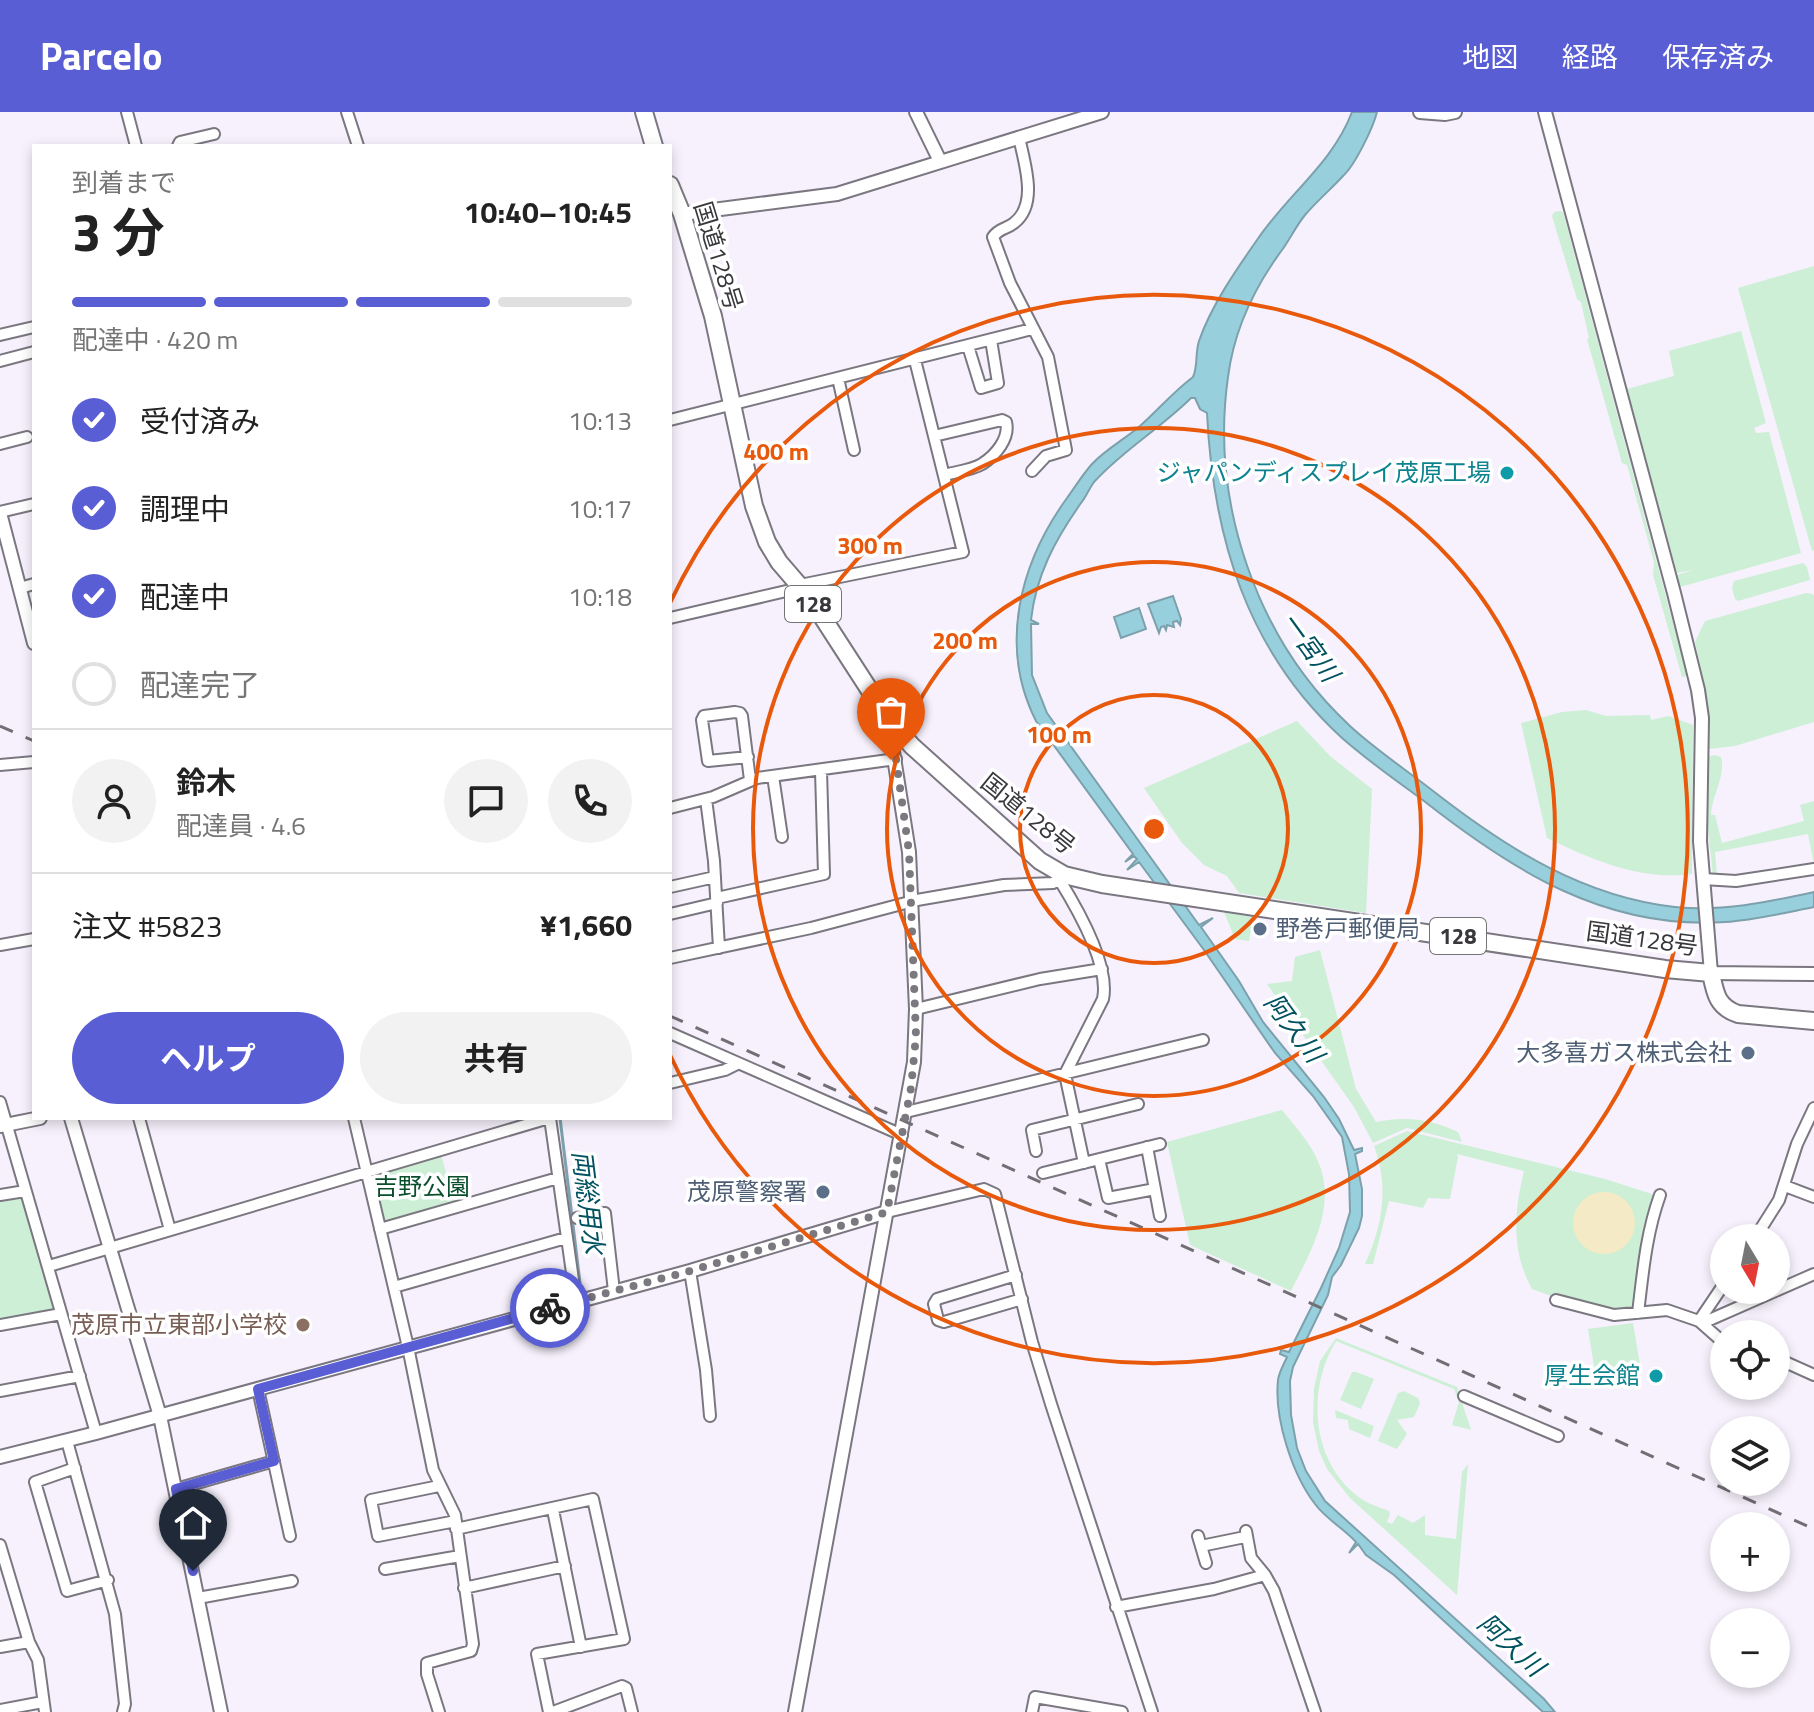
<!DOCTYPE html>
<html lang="ja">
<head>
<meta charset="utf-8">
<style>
	body { margin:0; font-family:"Titillium Web","Noto Sans JP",sans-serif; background:#f2f2f2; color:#222; height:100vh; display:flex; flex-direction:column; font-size:30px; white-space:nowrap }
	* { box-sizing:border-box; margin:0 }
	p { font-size:26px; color:#767676 }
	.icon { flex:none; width:44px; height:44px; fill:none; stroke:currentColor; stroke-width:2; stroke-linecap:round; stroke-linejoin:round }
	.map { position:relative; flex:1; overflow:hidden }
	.side { position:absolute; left:32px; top:32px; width:640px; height:976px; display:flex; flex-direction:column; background:#fff; border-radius:0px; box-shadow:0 4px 12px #0003 }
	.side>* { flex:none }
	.needle { width:52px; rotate:170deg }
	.tools { position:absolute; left:1710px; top:1112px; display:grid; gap:16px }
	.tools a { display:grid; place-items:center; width:80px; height:80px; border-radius:50%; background:#fff; box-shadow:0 4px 12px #0003; font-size:40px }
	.pin { position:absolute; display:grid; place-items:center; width:68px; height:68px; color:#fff; margin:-82px -34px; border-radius:50% 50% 50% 0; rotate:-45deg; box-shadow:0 0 8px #0007 }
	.pin .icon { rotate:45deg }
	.courier { position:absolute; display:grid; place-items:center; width:80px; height:80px; margin:-40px; border:6px solid #5a5ed5; border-radius:50%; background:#fff; color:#222; box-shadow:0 2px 10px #0007 }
	.headline em { font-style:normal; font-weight:700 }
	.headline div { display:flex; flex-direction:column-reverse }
	.headline { display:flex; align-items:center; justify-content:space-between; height:136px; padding:0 40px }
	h1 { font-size:52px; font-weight:700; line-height:60px }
	.bar { display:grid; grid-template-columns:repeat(4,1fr); gap:12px 8px; align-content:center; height:96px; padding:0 40px }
	.bar i { height:10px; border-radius:6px; background:#e0e0e0 }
	.bar .selected { background:#5a5ed5 }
	.bar p { grid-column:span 4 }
	.line { display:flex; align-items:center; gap:20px; padding:0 40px; border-top:2px solid #e0e0e0 }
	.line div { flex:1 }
	.round { display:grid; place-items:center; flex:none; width:84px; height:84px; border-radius:42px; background:#f2f2f2 }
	ol { padding:0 40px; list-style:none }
	li { display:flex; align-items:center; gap:24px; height:88px }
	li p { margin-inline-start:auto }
	li .icon { padding:8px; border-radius:50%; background:#5a5ed5; color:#fff; stroke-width:4 }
	li:last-child { color:#767676 }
	li i { width:44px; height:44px; border:4px solid #e0e0e0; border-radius:50% }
	.action { display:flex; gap:16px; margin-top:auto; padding:16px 40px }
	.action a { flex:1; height:92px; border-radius:48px; background:#5a5ed5; color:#fff; font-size:32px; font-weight:700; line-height:92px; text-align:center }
	.action a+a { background:#f2f2f2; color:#222 }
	header { display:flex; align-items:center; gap:48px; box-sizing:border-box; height:112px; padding:0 40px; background:#5a5ed5; color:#fff }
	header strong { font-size:38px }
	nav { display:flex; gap:44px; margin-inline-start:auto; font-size:28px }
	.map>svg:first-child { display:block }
</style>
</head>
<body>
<header>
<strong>Parcelo</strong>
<nav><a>地図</a><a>経路</a><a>保存済み</a></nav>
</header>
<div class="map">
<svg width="1814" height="1600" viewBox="0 0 1814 1600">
	<rect width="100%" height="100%" fill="#f6f1fc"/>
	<path fill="#ccefd6" d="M1560 99 1563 100 1569 122 1687 564 1682 565 1653 463 1654 450 1627 353 1622 351 1587 227 1589 226 1581 190 1577 187 1552 104 1554 100Z
		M1814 154V438L1812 439 1738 176Z
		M1741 219 1766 311 1754 316 1756 321 1769 320 1801 441 1680 475 1677 463 1693 458 1677 461 1627 277 1674 264 1669 239Z
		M1803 451 1807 455 1810 468 1738 489 1735 487 1732 476 1734 469Z
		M1806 481 1813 482 1814 485V610L1735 634 1709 637 1707 585 1695 530 1705 509Z
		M1586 598 1606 604 1650 603 1651 608 1669 604 1693 613 1692 762C1640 769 1593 748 1547 726L1521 611 1562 600Z
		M1297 609 1330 644 1372 677 1366 801 1239 781 1227 764 1204 753 1182 731 1144 676Z
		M1715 643 1721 645C1726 665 1712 682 1711 703H1715L1722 731 1804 709 1800 693 1814 689V753L1808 722 1715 740 1717 764H1713L1707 708 1708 645Z
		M1224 800 1253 805 1249 829 1235 827Z
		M1320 838 1356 977 1376 1010C1406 1004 1430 1007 1458 1020L1462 1030 1407 1016 1373 1031 1354 995 1267 872 1292 869 1295 845Z
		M1282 998C1293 1012 1307 1027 1315 1043 1340 1090 1312 1137 1291 1179L1190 1133 1167 1030Z
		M1407 1019 1605 1067 1655 1083 1643 1124 1633 1198C1600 1203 1563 1188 1532 1177 1511 1139 1514 1100 1524 1059L1457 1042 1458 1045 1450 1087 1428 1086 1423 1096 1389 1089 1373 1152H1365C1383 1113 1389 1074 1374 1034Z
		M441 1043 455 1091 385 1111 374 1063Z
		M24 1082 57 1199 0 1210V1086Z
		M1633 1211 1641 1259 1596 1266 1588 1217Z
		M1336 1226 1457 1275 1471 1318 1452 1313 1459 1290 1454 1277 1336 1229C1306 1278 1311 1351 1360 1386 1368 1392 1379 1395 1389 1399L1390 1402 1387 1410 1392 1412 1398 1403 1413 1411 1425 1403V1423L1456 1427 1462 1360 1468 1352 1457 1483 1350 1386 1327 1357 1319 1339 1313 1310 1314 1277 1320 1249Z
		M1356 1260 1374 1267 1361 1297 1340 1288 1352 1260Z
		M1404 1279 1418 1286 1420 1291 1414 1305 1397 1308 1407 1322 1397 1337 1378 1329 1398 1281Z
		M1335 1298 1374 1314 1370 1326 1349 1317 1348 1308 1336 1306Z"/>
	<path fill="#f4eac5" d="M1573 1111a31 31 0 1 1 62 0a31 31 0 1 1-62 0Z"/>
	<path fill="#98cfdd" stroke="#7ca1ac" stroke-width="2" d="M1352 0H1377C1373 16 1355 53 1343 64 1332 76 1317 89 1305 103 1296 114 1290 127 1282 138 1254 176 1234 218 1228 265 1210 391 1257 528 1350 614 1377 639 1408 659 1437 682 1508 737 1584 785 1675 795 1723 800 1768 790 1814 780V795C1784 801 1755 808 1725 810 1606 818 1513 759 1424 689 1397 669 1368 649 1342 626 1247 539 1213 426 1207 301L1200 297 1195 286H1191C1161 316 1123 338 1094 370 1089 377 1086 385 1081 391 1055 428 1036 463 1031 508L1039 512H1031L1032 563 1047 601 1199 813 1213 806 1201 815 1239 869 1263 910 1324 985 1339 1007 1354 1038 1362 1036V1039L1355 1042 1362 1077V1104L1359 1116 1341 1153 1332 1165 1328 1183 1293 1255 1290 1269 1291 1303 1297 1336 1306 1359 1325 1389 1544 1587 1555 1600H1543L1394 1463 1366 1443 1358 1432 1349 1441 1356 1430C1343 1416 1326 1407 1315 1392 1292 1362 1274 1306 1278 1268 1279 1260 1284 1252 1287 1245L1280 1242 1281 1238 1289 1240 1321 1176 1339 1136 1350 1100 1349 1062 1342 1025 1313 984 1275 941 1204 838 1139 750 1127 758 1137 747 1134 744 1125 750 1133 742 1036 609C998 534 1020 451 1067 386 1075 375 1083 362 1092 352 1106 337 1125 327 1140 314 1159 297 1173 280 1193 265 1198 255 1195 241 1199 229 1211 194 1236 158 1257 128 1287 83 1333 51 1352 0Z
		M1173 484 1181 507 1180 513 1177 509 1173 510 1174 515 1167 513 1166 518 1164 514 1161 515 1159 521 1148 492Z
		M1139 496 1146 517 1121 526 1114 505Z"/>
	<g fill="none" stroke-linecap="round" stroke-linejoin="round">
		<path stroke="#7ca1ac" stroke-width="3" d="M560 1006 581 1179"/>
		<defs>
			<path id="minor" d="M127 0 136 34
				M347 0 358 34
				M1019 25C1024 50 1039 92 1014 111 1007 117 999 116 993 125L1010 171 1048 245 1066 338 1046 344 1032 359
				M178 34 180 30 214 22
				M0 223 34 215
				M968 234 981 276 998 271 991 228
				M0 249 34 240
				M838 266 854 338
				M670 308 1032 217
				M934 324 1002 308 1006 310C1010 326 996 343 982 352 972 358 955 360 944 363
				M0 332 27 325
				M0 400 34 392
				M20 476 34 472
				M670 506 795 477 805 472 963 440 915 248
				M748 645 708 649 702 608 704 604 735 600 740 601 742 604 750 668
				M0 653 34 650
				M773 664 782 725
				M706 687 714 749 719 836
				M670 696 713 685 757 666 896 647
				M1059 767C1077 796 1110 853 1103 887L1065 962 1084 1051
				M1703 767 1736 769 1814 757
				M670 775 715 765
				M717 786 824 762 821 659
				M670 802 717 791
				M0 833 34 827
				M670 846 811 816 917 788 1004 773 1053 771 1064 763
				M916 897 1040 867 1102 857
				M670 921 902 1023
				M670 971 725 958 737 952
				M0 990 96 1321
				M906 1000 1203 928
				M139 1006 170 1118
				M354 1006 408 1235 433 1358 455 1403 473 1532 471 1539 427 1551V1562L439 1600
				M550 1006 576 1189
				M1147 1035 1160 1104
				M1036 1039 1032 1018 1138 992
				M1099 1047 1108 1086 1155 1077
				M1043 1061 1160 1032
				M1785 1074 1814 1085
				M0 1083 25 1079
				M887 1100 984 1077 995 1082 1032 1230 1051 1292 1152 1600
				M577 1106 605 1101 614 1179
				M380 1117 558 1066
				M1755 1126 1779 1088 1797 1032 1814 996
				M49 1154 549 1006
				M690 1159 706 1258 710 1304
				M1016 1163 937 1187 934 1192 938 1208 944 1210 1022 1187
				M394 1175 566 1126
				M1556 1188 1614 1203 1667 1198 1699 1209H1707L1814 1162
				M1638 1201C1643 1160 1646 1122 1660 1083
				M1699 1209 1724 1172
				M1699 1209 1724 1231
				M0 1213 61 1202
				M1776 1246 1814 1263
				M258 1277 290 1424
				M0 1279 80 1264
				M1464 1284 1558 1324
				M67 1329 115 1502 125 1592 123 1600
				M75 1356 35 1370 67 1479 108 1468
				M439 1374 371 1388 378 1424 456 1409
				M176 1377 274 1349
				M553 1398 581 1535
				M456 1417 593 1387 624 1527 537 1542 549 1600
				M1246 1419 1251 1446 1265 1463
				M1198 1424 1206 1451
				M0 1433 29 1530 38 1548 45 1600
				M1201 1434 1245 1425
				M385 1457 460 1444
				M464 1476 565 1454
				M198 1486 292 1469
				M1116 1495 1214 1477 1265 1463 1274 1479 1315 1600
				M0 1535 29 1530
				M0 1598 43 1590
				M553 1600 622 1574 626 1576 632 1600
				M1032 1600 1035 1585 1122 1600"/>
			<path id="tertiary" d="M916 0 940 49
				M1420 0 1445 2 1455 0
				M1545 0 1674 481 1698 578 1702 606 1700 729 1711 861 1814 862
				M682 102 837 82 1102 0
				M0 401 34 531
				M71 1006 160 1304 221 1600
				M0 1014 40 1006
				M0 1345 96 1321 690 1159 887 1100
				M795 1600 914 950 916 897 909 740 888 608"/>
			<path id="trunk" d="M644 0 654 34
				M670 73 682 102 713 204 754 394 767 430 779 450 810 486 887 605 912 634 1040 749 1064 763 1102 772 1665 857 1711 861C1715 881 1717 895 1738 902L1814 909"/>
		</defs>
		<use href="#minor" stroke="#7b7780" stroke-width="14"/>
		<use href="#tertiary" stroke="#7b7780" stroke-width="16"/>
		<use href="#trunk" stroke="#7b7780" stroke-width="20"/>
		<use href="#minor" stroke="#fff" stroke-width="10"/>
		<use href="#tertiary" stroke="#fff" stroke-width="12"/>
		<use href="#trunk" stroke="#fff" stroke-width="16"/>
		<path stroke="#716e74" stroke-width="3" stroke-dasharray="14 14" stroke-linecap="butt" d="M0 614 34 629
			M670 904 1814 1417"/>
	</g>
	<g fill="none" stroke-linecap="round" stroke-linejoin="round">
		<path stroke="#7b787f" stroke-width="8" stroke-dasharray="0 14.4" d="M550 1196 690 1159 887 1100 911 976 916 924 909 740 896 647 891 648"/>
		<path stroke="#5a5ed5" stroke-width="10" d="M193 1459 176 1377 274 1349 258 1277 550 1196"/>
	</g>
	<g fill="none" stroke="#e8590c" stroke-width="4">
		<circle cx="1154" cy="717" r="134"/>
		<circle cx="1154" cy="717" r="267"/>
		<circle cx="1154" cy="717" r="401"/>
		<path d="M670 491A534 534 0 1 1 670 943"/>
	</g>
	<g fill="#0f9aa8" stroke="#fff" stroke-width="3">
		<circle cx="1507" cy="361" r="8"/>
		<circle cx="1656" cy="1264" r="8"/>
	</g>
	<g fill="#5c6f8a" stroke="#fff" stroke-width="3">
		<circle cx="1260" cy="817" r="8"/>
		<circle cx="1748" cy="941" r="8"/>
		<circle cx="823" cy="1080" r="8"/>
	</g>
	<circle fill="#8d6e63" stroke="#fff" stroke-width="3" cx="303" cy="1213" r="8"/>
	<g text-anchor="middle" stroke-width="7" stroke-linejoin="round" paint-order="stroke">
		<g fill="#fff" stroke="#747376" stroke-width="2">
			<rect x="785" y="474" width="56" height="36" rx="6"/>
			<rect x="1430" y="806" width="56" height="36" rx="6"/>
		</g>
		<g font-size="22" font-weight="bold" fill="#39373b">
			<text x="813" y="500">128</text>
			<text x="1458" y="832">128</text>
		</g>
		<g font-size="24" fill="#39373b" stroke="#fff">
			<text transform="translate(718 144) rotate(73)" y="8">国道128号</text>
			<text transform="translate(1028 702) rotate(39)" y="8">国道128号</text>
			<text transform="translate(1642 827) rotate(8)" y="8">国道128号</text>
		</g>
		<g font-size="24" fill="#0d838f" stroke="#fff" text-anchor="end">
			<text x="1491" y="369">ジャパンディスプレイ茂原工場</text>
			<text x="1640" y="1272">厚生会館</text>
		</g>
		<g font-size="24" fill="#4e5e75" stroke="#fff" text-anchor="end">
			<text x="1276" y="825" text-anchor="start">野巻戸郵便局</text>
			<text x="1732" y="949">大多喜ガス株式会社</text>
			<text x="807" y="1088">茂原警察署</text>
		</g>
		<g font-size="24" fill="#094f2b" stroke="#fff">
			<text x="422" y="1083">吉野公園</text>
		</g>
		<g font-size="24" fill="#785e54" stroke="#fff" text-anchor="end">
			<text x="287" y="1221">茂原市立東部小学校</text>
		</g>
		<g font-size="26" font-style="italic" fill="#005260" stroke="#fff">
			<text transform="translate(1310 535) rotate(54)" y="9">一宮川</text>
			<text transform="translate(1294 916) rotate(53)" y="9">阿久川</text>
			<text transform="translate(588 1090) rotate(83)" y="9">両総用水</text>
			<text transform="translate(1511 1533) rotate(42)" y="9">阿久川</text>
		</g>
	</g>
	<circle cx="1154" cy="717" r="12" fill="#e8590c" stroke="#fff" stroke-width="4"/>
	<g font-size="24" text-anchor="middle" font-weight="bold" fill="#e8590c" stroke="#fff" stroke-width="7" stroke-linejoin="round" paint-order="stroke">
		<text x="776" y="348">400 m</text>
		<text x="870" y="442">300 m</text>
		<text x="965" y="537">200 m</text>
		<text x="1059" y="631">100 m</text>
	</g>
</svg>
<div class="tools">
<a><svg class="needle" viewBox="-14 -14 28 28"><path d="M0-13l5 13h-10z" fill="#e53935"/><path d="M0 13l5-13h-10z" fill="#767676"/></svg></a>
<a><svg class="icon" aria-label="locate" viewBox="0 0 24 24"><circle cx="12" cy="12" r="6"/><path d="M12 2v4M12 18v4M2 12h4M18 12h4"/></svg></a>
<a><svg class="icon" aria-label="layers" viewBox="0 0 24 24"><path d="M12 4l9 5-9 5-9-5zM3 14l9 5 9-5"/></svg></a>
<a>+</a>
<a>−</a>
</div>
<div class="pin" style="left:891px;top:648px;background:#ea580c"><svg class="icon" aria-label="bag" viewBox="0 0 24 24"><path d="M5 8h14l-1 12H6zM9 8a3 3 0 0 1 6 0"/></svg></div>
<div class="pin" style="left:193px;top:1459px;background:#1f2937"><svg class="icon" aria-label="home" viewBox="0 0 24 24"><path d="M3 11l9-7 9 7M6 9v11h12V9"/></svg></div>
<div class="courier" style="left:550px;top:1196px"><svg class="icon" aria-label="bike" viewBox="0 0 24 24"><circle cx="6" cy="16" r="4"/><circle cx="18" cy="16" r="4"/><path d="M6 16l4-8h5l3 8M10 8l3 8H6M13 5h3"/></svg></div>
<section class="side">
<div class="headline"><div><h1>3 分</h1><p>到着まで</p></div><em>10:40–10:45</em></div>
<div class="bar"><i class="selected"></i><i class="selected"></i><i class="selected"></i><i></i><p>配達中 · 420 m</p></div>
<ol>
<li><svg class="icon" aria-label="check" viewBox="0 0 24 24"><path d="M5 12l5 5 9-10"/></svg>受付済み<p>10:13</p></li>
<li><svg class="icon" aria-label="check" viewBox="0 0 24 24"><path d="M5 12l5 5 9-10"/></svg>調理中<p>10:17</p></li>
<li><svg class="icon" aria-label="check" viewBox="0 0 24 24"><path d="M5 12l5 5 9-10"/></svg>配達中<p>10:18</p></li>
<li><i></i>配達完了</li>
</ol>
<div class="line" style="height:144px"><a class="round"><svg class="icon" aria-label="person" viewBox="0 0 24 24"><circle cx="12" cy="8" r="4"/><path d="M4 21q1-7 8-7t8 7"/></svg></a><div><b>鈴木</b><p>配達員 · 4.6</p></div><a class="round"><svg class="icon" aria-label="chat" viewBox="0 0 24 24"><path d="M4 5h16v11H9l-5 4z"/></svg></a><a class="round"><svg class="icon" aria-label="phone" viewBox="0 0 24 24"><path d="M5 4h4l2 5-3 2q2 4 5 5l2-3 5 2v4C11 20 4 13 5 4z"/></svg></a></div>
<div class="line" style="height:104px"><div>注文 #5823</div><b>¥1,660</b></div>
<div class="action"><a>ヘルプ</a><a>共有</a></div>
</section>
</div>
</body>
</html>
